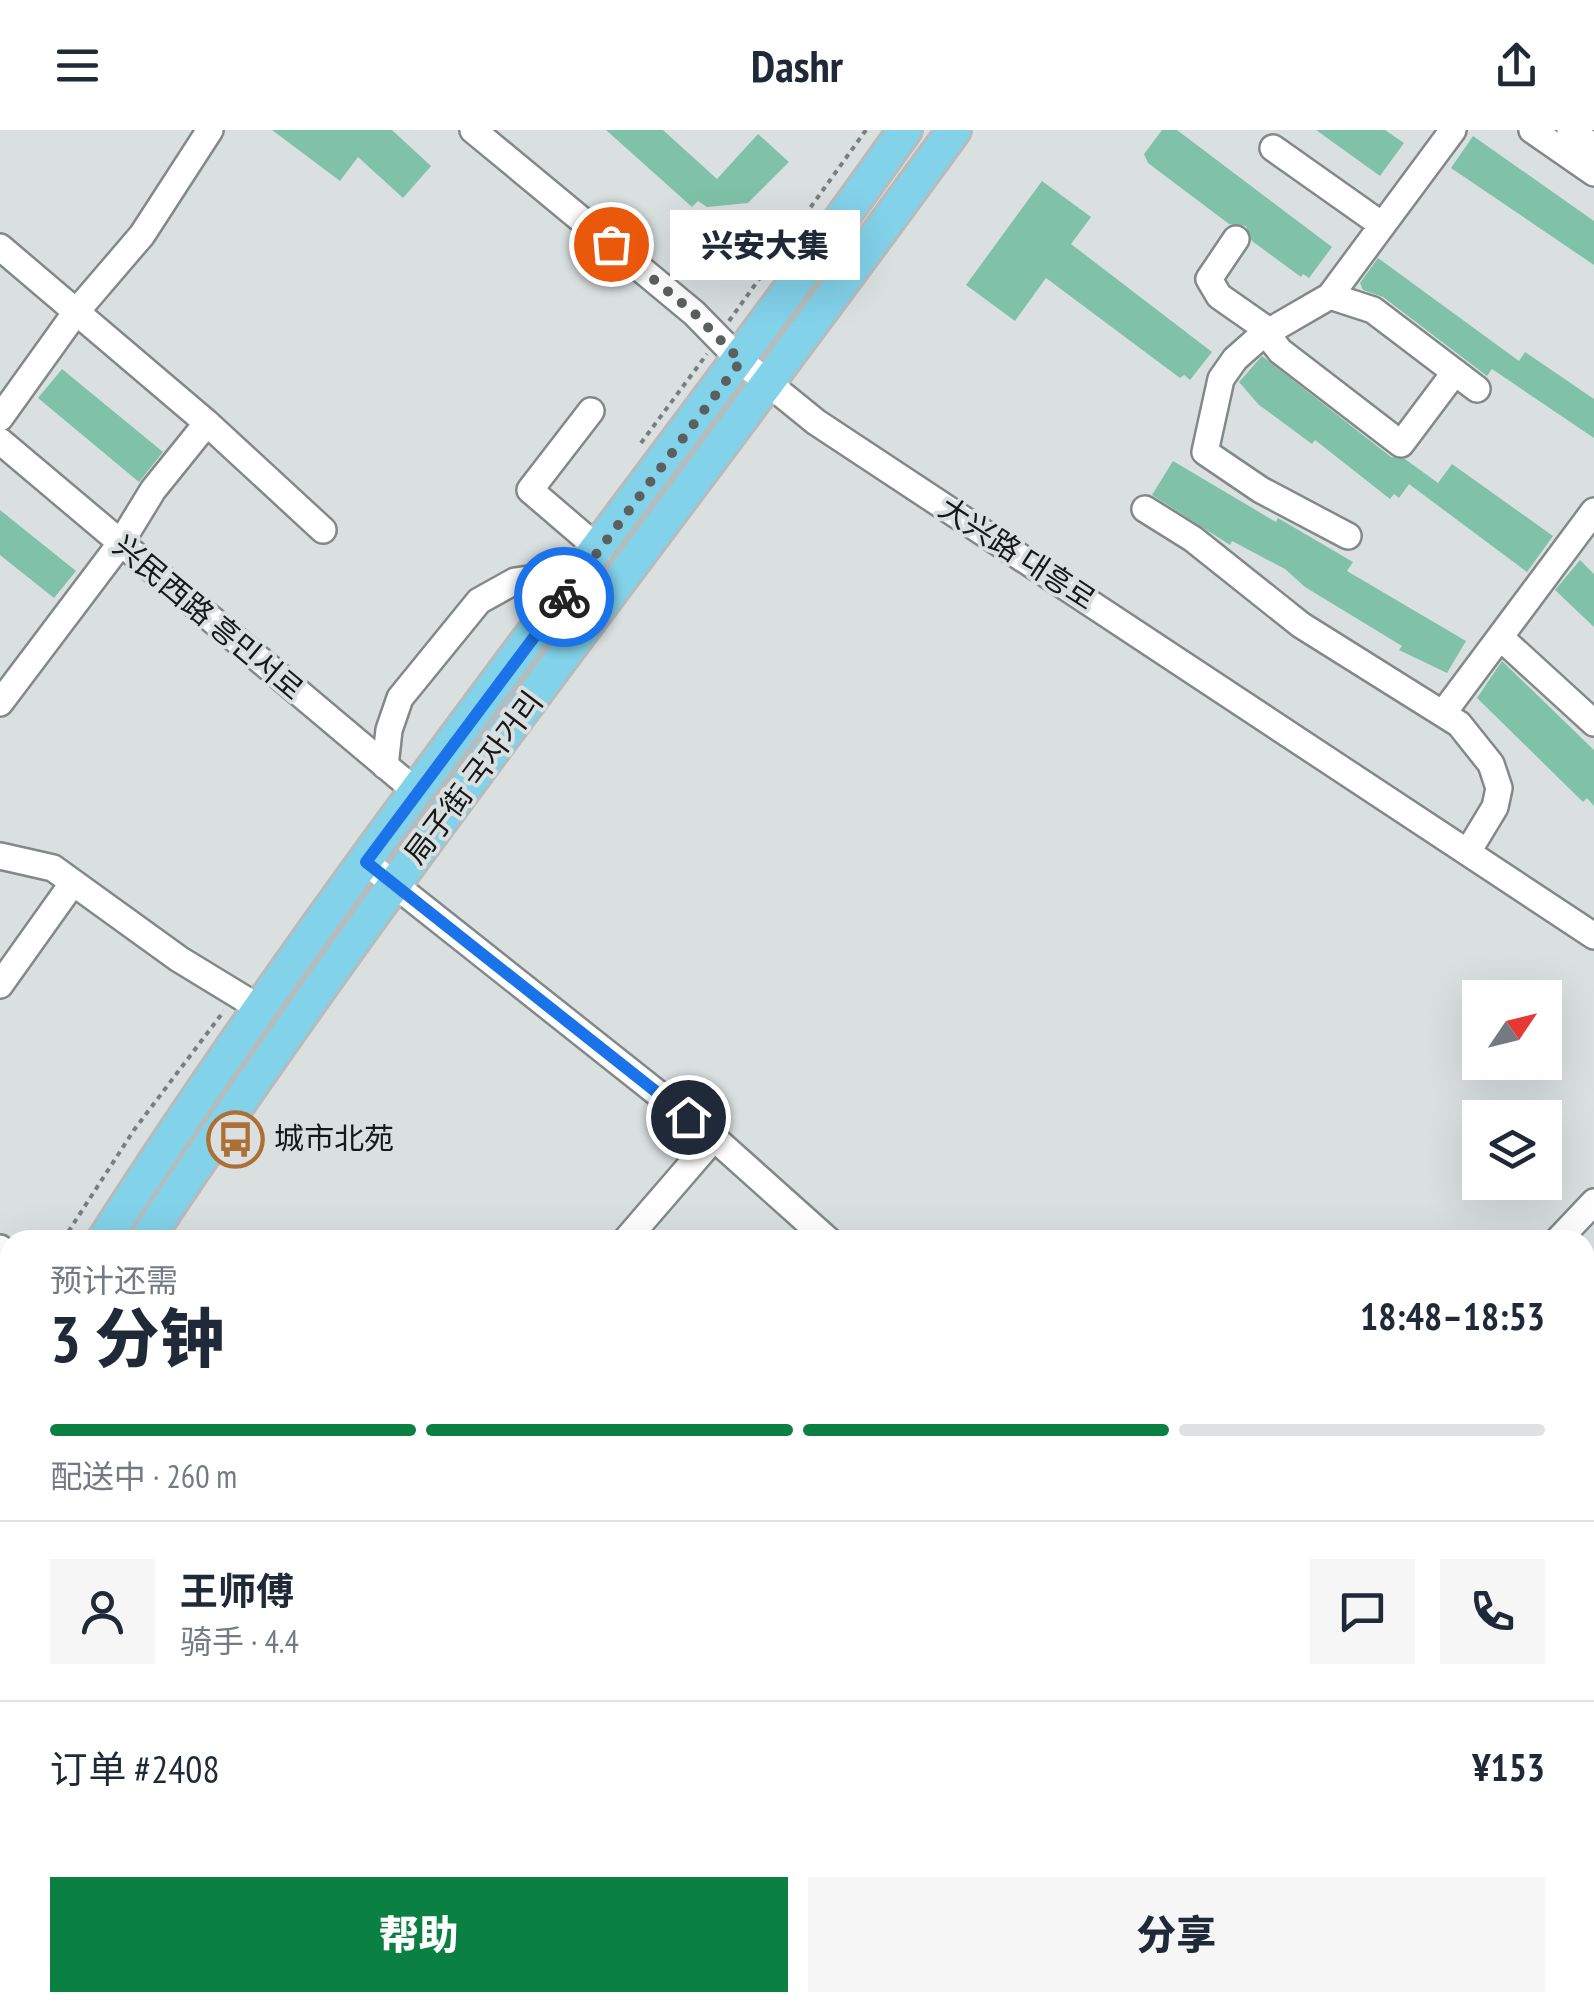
<!DOCTYPE html>
<html lang="zh">
<head>
<meta charset="utf-8">
<style>
	body { margin:0; font-family:"PT Sans Narrow","Noto Sans SC","Noto Sans KR",sans-serif; background:#f6f6f7; color:#1f2937; height:100vh; display:flex; flex-direction:column; font-size:38px; white-space:nowrap }
	* { box-sizing:border-box; margin:0 }
	p { font-size:32px; color:#747a83 }
	.icon { flex:none; width:55px; height:55px; fill:none; stroke:currentColor; stroke-width:2; stroke-linecap:round; stroke-linejoin:round }
	.map { position:relative; flex:1; overflow:hidden }
	.panel { position:absolute; left:0px; top:1100px; width:1595px; height:782px; display:flex; flex-direction:column; background:#fff; border-radius:30px 30px 0 0; box-shadow:0 10px 40px #0002 }
	.panel>* { flex:none }
	.needle { width:65px; rotate:55deg }
	.controls { position:absolute; left:1462px; top:850px; display:grid; gap:20px }
	.controls a { display:grid; place-items:center; width:100px; height:100px; border-radius:0px; background:#fff; box-shadow:0 10px 40px #0002; font-size:50px }
	.pin { position:absolute; display:grid; place-items:center; width:85px; height:85px; color:#fff; margin:-42px; border:5px solid #fff; border-radius:50%; box-shadow:0 2px 10px #0007 }
	.courier { position:absolute; display:grid; place-items:center; width:100px; height:100px; margin:-50px; border:8px solid #1a73e8; border-radius:50%; background:#fff; color:#222; box-shadow:0 2px 12px #0007 }
	.bubble { position:absolute; height:70px; border-radius:0px; background:#fff; box-shadow:0 10px 40px #0002; font-size:32px; font-weight:800; line-height:70px; text-align:center }
	.summary em { font-style:normal; font-weight:800 }
	.summary div { display:flex; flex-direction:column-reverse }
	.summary { display:flex; align-items:center; justify-content:space-between; height:170px; padding:0 50px }
	h1 { font-size:65px; font-weight:800; line-height:75px }
	.bar { display:grid; grid-template-columns:repeat(4,1fr); gap:15px 10px; align-content:center; height:120px; padding:0 50px }
	.bar i { height:12px; border-radius:8px; background:#e0e1e3 }
	.bar .on { background:#0b8043 }
	.bar p { grid-column:span 4 }
	.line { display:flex; align-items:center; gap:25px; padding:0 50px; border-top:2px solid #e0e1e3 }
	.line div { flex:1 }
	.round { display:grid; place-items:center; flex:none; width:105px; height:105px; border-radius:0px; background:#f6f6f7 }
	.action { display:flex; gap:20px; margin-top:auto; padding:20px 50px }
	.action a { flex:1; height:115px; border-radius:0px; background:#0b8043; color:#fff; font-size:40px; font-weight:800; line-height:115px; text-align:center }
	.action a+a { background:#f6f6f7; color:#1f2937 }
	header { display:flex; justify-content:space-between; align-items:center; height:130px; padding:0 50px; background:#fff; font-size:45px; font-weight:800 }
	.map>svg:first-child { display:block }
</style>
</head>
<body>
<header><svg class="icon" aria-label="menu" viewBox="0 0 24 24"><path d="M4 6h16M4 12h16M4 18h16"/></svg>Dashr<svg class="icon" aria-label="share" viewBox="0 0 24 24"><path d="M12 15V3M7 8l5-5 5 5M5 13v7h14v-7"/></svg></header>
<div class="map">
<svg width="1594" height="1881" viewBox="0 0 1594 1881">
	<rect width="100%" height="100%" fill="#dae0e0"/>
	<path fill="#97bb92" d="M1585 1425 1594 1434V1545L1585 1555Z"/>
	<path fill="#7fc2a9" d="M272 0H392L431 36 403 68 358 27 340 51Z
		M606 0H663L717 49 758 4 789 32 748 73 707 77 698 71 692 77Z
		M1162 0H1177L1332 117 1309 148 1303 144 1301 147 1252 111 1246 96 1229 94 1148 33 1144 24Z
		M1316 0H1385L1404 13 1380 46Z
		M1473 6 1594 91V135L1451 38Z
		M1042 51 1091 87 1071 114 1212 222 1190 250 1184 245 1180 248 1046 148 1015 191 966 155Z
		M1378 128 1519 231 1525 222 1594 269V308L1492 239 1487 246 1383 167 1363 160 1360 153Z
		M1262 226 1391 327 1405 329 1438 353 1452 334 1553 406 1527 442 1409 354 1399 368 1394 364 1390 369 1315 310 1312 314 1259 275 1239 252Z
		M62 239 163 322 139 352 38 268Z
		M1173 331 1276 392 1278 388 1353 432 1347 441 1466 511 1447 543 1399 520 1402 516 1305 457 1285 439 1232 411 1230 415 1152 365Z
		M0 380 76 441 54 468 0 425Z
		M1580 430 1594 444V497L1555 460Z
		M1502 531 1594 620V676L1587 668 1583 672 1477 568Z"/>
	<g fill="none" stroke-linecap="round" stroke-linejoin="round">
		<defs>
			<path id="minor" d="M473 0 694 183 741 231 816 292 1594 806
				M1532 0 1594 43
				M1570 0 1594 17
				M1273 18 1382 95
				M1236 109 1209 149 1219 166 1269 201
				M0 117 207 293 323 400
				M1330 166 1373 180 1477 259
				M1266 203 1280 221 1401 314 1455 242
				M591 281 530 360 600 420
				M0 288 76 182 142 105 210 0
				M0 311 418 663
				M1145 379 1193 409 1301 495 1459 594 1491 634 1499 658 1495 677 1469 720
				M1348 406 1261 360 1205 322 1221 249 1235 229 1261 206 1330 166 1453 0
				M1501 508 1594 593
				M0 573 120 414 153 360 207 293
				M1444 582 1594 381
				M385 636 389 600 400 568 479 471 515 451 584 441
				M0 726 53 738 179 829 261 879
				M366 732 714 1008 828 1110
				M0 855 72 754
				M626 1110 714 1008
				M1558 1110 1594 1072
				M0 1118 10 1126
				M0 1597 10 1605
				M1442 1872 1444 1881"/>
			<path id="major" d="M104 1110C350 726 641 372 905 0
				M146 1110C399 729 686 370 954 0
				M0 1298 10 1278
				M0 1380 10 1357"/>
		</defs>
		<use href="#minor" stroke="#838888" stroke-width="30"/>
		<use href="#major" stroke="#b9baba" stroke-width="38"/>
		<path stroke="#7a7e7e" stroke-width="4" stroke-dasharray="5 5" stroke-linecap="butt" d="M729 191 866 0
			M641 313 707 224
			M63 1110 134 1000 224 881
			M0 1219 10 1201
			M1585 1393 1594 1401"/>
		<use href="#minor" stroke="#fff" stroke-width="25"/>
		<use href="#major" stroke="#82d2e9" stroke-width="32"/>
	</g>
	<g fill="none" stroke-linecap="round" stroke-linejoin="round">
		<path stroke="#5b5f5f" stroke-width="10" stroke-dasharray="0 18" d="M564 467 741 231 694 183 611 114"/>
		<path stroke="#1a73e8" stroke-width="12" d="M564 467 366 732 688 987"/>
	</g>
	<defs>
		<symbol id="bus-ring" viewBox="-11 -11 22 22"><circle r="9.5" fill="#dae0e0" stroke="#ae6f35" stroke-width="1.5"/><path d="M-5-6H5V4H4V6H2V4H-2V6H-4V4H-5ZM-3.5-4V0h7V-4ZM-3.5 1.2v1.5H-2V1.2ZM2 1.2v1.5H3.5V1.2Z" fill="#ae6f35"/></symbol>
	</defs>
	<g fill-rule="evenodd">
		<use href="#bus-ring" x="204" y="978" width="63" height="63"/>
	</g>
	<g text-anchor="middle" stroke-width="8" stroke-linejoin="round" paint-order="stroke">
		<g font-size="30" fill="#171919" stroke="#dae0e0">
			<text transform="translate(1017 424) rotate(33)" y="10">大兴路 대흥로</text>
			<text transform="translate(208 488) rotate(40)" y="10">兴民西路 흥민서로</text>
			<text transform="translate(474 648) rotate(-53)" y="10">局子街 국자거리</text>
		</g>
		<g font-size="30" fill="#171919" stroke="#dae0e0" text-anchor="start">
			<text x="274" y="1019">城市北苑</text>
		</g>
	</g>
</svg>
<div class="controls">
<a><svg class="needle" viewBox="-14 -14 28 28"><path d="M0-13l5 13h-10z" fill="#e53935"/><path d="M0 13l5-13h-10z" fill="#747a83"/></svg></a>
<a><svg class="icon" aria-label="layers" viewBox="0 0 24 24"><path d="M12 4l9 5-9 5-9-5zM3 14l9 5 9-5"/></svg></a>
</div>
<div class="pin" style="left:611px;top:114px;background:#ea580c"><svg class="icon" aria-label="bag" viewBox="0 0 24 24"><path d="M5 8h14l-1 12H6zM9 8a3 3 0 0 1 6 0"/></svg></div>
<div class="pin" style="left:688px;top:987px;background:#1f2937"><svg class="icon" aria-label="home" viewBox="0 0 24 24"><path d="M3 11l9-7 9 7M6 9v11h12V9"/></svg></div>
<div class="courier" style="left:564px;top:467px"><svg class="icon" aria-label="bike" viewBox="0 0 24 24"><circle cx="6" cy="16" r="4"/><circle cx="18" cy="16" r="4"/><path d="M6 16l4-8h5l3 8M10 8l3 8H6M13 5h3"/></svg></div>
<div class="bubble" style="left:670px;top:80px;width:190px">兴安大集</div>
<section class="panel">
<div class="summary"><div><h1>3 分钟</h1><p>预计还需</p></div><em>18:48–18:53</em></div>
<div class="bar"><i class="on"></i><i class="on"></i><i class="on"></i><i></i><p>配送中 · 260 m</p></div>
<div class="line" style="height:180px"><a class="round"><svg class="icon" aria-label="person" viewBox="0 0 24 24"><circle cx="12" cy="8" r="4"/><path d="M4 21q1-7 8-7t8 7"/></svg></a><div><b>王师傅</b><p>骑手 · 4.4</p></div><a class="round"><svg class="icon" aria-label="chat" viewBox="0 0 24 24"><path d="M4 5h16v11H9l-5 4z"/></svg></a><a class="round"><svg class="icon" aria-label="phone" viewBox="0 0 24 24"><path d="M5 4h4l2 5-3 2q2 4 5 5l2-3 5 2v4C11 20 4 13 5 4z"/></svg></a></div>
<div class="line" style="height:130px"><div>订单 #2408</div><b>¥153</b></div>
<div class="action"><a>帮助</a><a>分享</a></div>
</section>
</div>
</body>
</html>
